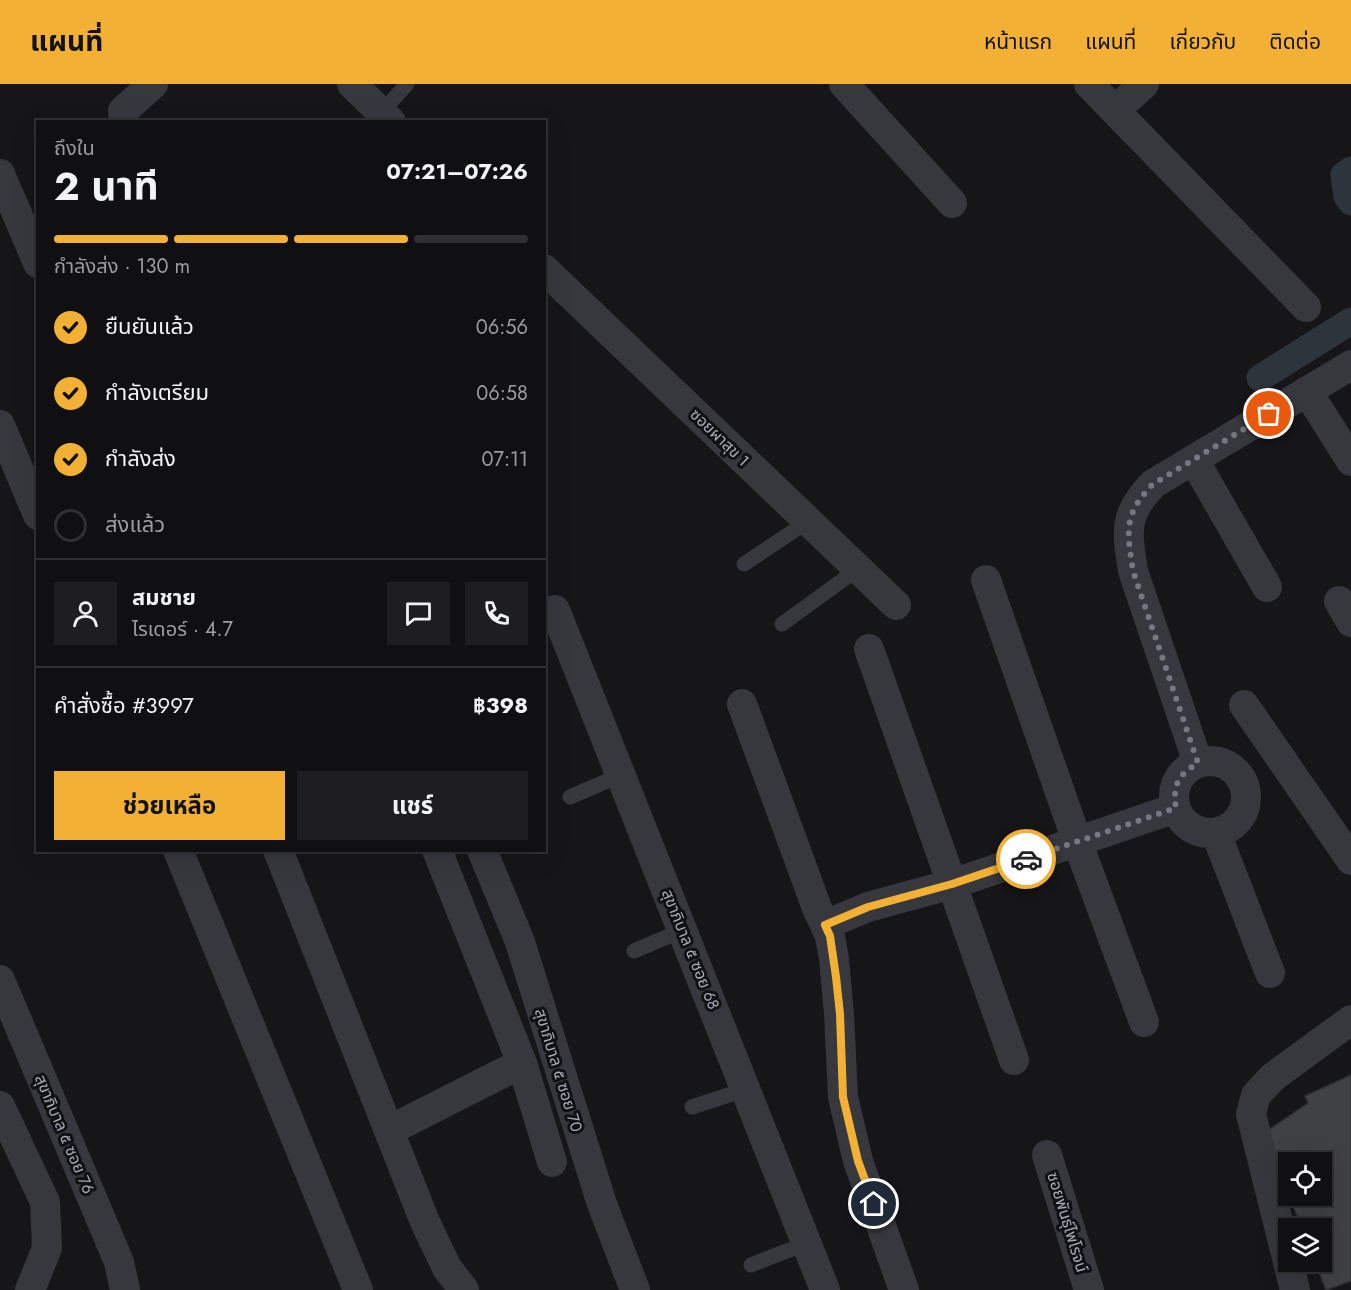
<!DOCTYPE html>
<html lang="th">
<head>
<meta charset="utf-8">
<style>
	body { margin:0; font-family:Jost,"Noto Sans Thai",sans-serif; background:#1e1e20; color:#f1f3f6; height:100vh; display:flex; flex-direction:column; font-size:22px; white-space:nowrap }
	* { box-sizing:border-box; margin:0 }
	p { font-size:20px; color:#9c9d9f }
	.icon { flex:none; width:33px; height:33px; fill:none; stroke:currentColor; stroke-width:2; stroke-linecap:round; stroke-linejoin:round }
	.map { position:relative; flex:1; overflow:hidden }
	.side { position:absolute; left:36px; top:36px; width:510px; height:732px; display:flex; flex-direction:column; background:#101012; border-radius:0px; box-shadow:0 6px 24px #0002,0 0 0 2px #303032 }
	.side>* { flex:none }
	.controls { position:absolute; left:1278px; top:1068px; display:grid; gap:12px }
	.controls a { display:grid; place-items:center; width:54px; height:54px; border-radius:0px; background:#101012; box-shadow:0 6px 24px #0002,0 0 0 2px #303032; font-size:30px }
	.pin { position:absolute; display:grid; place-items:center; width:51px; height:51px; color:#fff; margin:-26px; border:3px solid #fff; border-radius:50%; box-shadow:0 2px 6px #0007 }
	.courier { position:absolute; display:grid; place-items:center; width:60px; height:60px; margin:-30px; border:4px solid #f2b134; border-radius:50%; background:#fff; color:#222; box-shadow:0 2px 8px #0007 }
	.summary em { font-style:normal; font-weight:700 }
	.summary div { display:flex; flex-direction:column-reverse }
	.summary { display:flex; align-items:center; justify-content:space-between; height:102px; padding:0 18px }
	h1 { font-size:39px; font-weight:700; line-height:45px }
	.bar { display:grid; grid-template-columns:repeat(4,1fr); gap:9px 6px; align-content:center; height:72px; padding:0 18px }
	.bar i { height:8px; border-radius:4px; background:#303032 }
	.bar .selected { background:#f2b134 }
	.bar p { grid-column:span 4 }
	.line { display:flex; align-items:center; gap:15px; padding:0 18px; border-top:2px solid #303032 }
	.line div { flex:1 }
	.round { display:grid; place-items:center; flex:none; width:63px; height:63px; border-radius:0px; background:#1e1e20 }
	ol { padding:0 18px; list-style:none }
	li { display:flex; align-items:center; gap:18px; height:66px }
	li p { margin-inline-start:auto }
	li .icon { padding:6px; border-radius:50%; background:#f2b134; color:#111; stroke-width:4 }
	li:last-child { color:#9c9d9f }
	li i { width:33px; height:33px; border:3px solid #303032; border-radius:50% }
	.button { display:flex; gap:12px; margin-top:auto; padding:12px 18px }
	.button a { flex:1; height:69px; border-radius:0px; background:#f2b134; color:#111; font-size:24px; font-weight:700; line-height:69px; text-align:center }
	.button a+a { background:#1e1e20; color:#f1f3f6 }
	header { display:flex; align-items:center; gap:36px; box-sizing:border-box; height:84px; padding:0 30px; background:#f2b134; color:#111 }
	header strong { font-size:28px }
	nav { display:flex; gap:33px; margin-inline-start:auto; font-size:21px }
	.map>svg:first-child { display:block }
</style>
</head>
<body>
<header>
<strong>แผนที่</strong>
<nav><a>หน้าแรก</a><a>แผนที่</a><a>เกี่ยวกับ</a><a>ติดต่อ</a></nav>
</header>
<div class="map">
<svg width="1351" height="1206" viewBox="0 0 1351 1206">
	<rect width="100%" height="100%" fill="#161618"/>
	<g fill="none" stroke-linecap="round" stroke-linejoin="round">
		<path stroke="#2c353c" stroke-width="27" d="M1351 86 1344 91 1347 112 1351 118
			M1260 294 1351 237"/>
	</g>
	<path fill="#404145" stroke="#303034" stroke-width="1.5" d="M1351 991V1197L1326 1206 1315 1178H1322V1144H1302L1289 1112H1322V1078H1288V1110L1264 1049 1308 1019 1305 1012Z"/>
	<g fill="none" stroke-linecap="round" stroke-linejoin="round">
		<path stroke="#37383d" stroke-width="15" d="M382 28 407 0
			M744 480 807 438
			M782 540 858 485
			M570 713 621 691
			M634 867 683 846
			M692 1023 747 1005
			M751 1181 807 1159"/>
		<path stroke="#37383d" stroke-width="30" d="M352 0 391 38
			M844 0 952 119
			M1089 0 1306 223
			M1115 26 1144 0
			M124 38 123 27 153 0
			M0 90 38 179
			M544 185 896 521
			M1307 307 1351 377
			M0 341 38 431
			M1194 376 1267 503
			M986 496 1077 757 1144 938
			M1339 517 1351 538
			M555 526 825 1206
			M869 565 1014 976
			M742 620 817 824 830 852 834 875 839 930 843 1013 858 1077 904 1206
			M1244 621 1351 776
			M1174 713a36 36 0 1 1 72 0a36 36 0 1 1-72 0Z
			M1198 679 1133 487C1127 447 1123 431 1153 400L1351 281
			M1216 749 1270 889
			M178 766 358 1206
			M278 766 425 1138 447 1184 464 1206
			M482 766 520 858 602 1120 635 1206
			M825 841 868 823 952 800 1176 724
			M0 896 119 1178 125 1206
			M522 979 552 1078
			M0 1022 45 1118 47 1164 30 1206
			M390 1046 522 979 437 766
			M1047 1071 1089 1206
			M1295 1206 1251 1030 1256 1011 1273 993 1351 936"/>
	</g>
	<g fill="none" stroke-linecap="round" stroke-linejoin="round">
		<path stroke="#757880" stroke-width="6" stroke-dasharray="0 10.8" d="M1026 775 1176 724C1172 701 1179 690 1198 679L1133 487C1127 447 1123 431 1153 400L1269 330"/>
		<path stroke="#f2b134" stroke-width="8" d="M874 1120 858 1077 843 1013 840 930 836 893 830 852 825 841 868 823 952 800 1026 775"/>
	</g>
	<g text-anchor="middle" stroke-width="6" stroke-linejoin="round" paint-order="stroke">
		<g font-size="16" fill="#a8adb8" stroke="#111113">
			<text transform="translate(720 353) rotate(44)" y="6">ซอยผาสุข 1</text>
			<text transform="translate(691 865) rotate(68)" y="6">สุขาภิบาล ๕ ซอย 68</text>
			<text transform="translate(559 986) rotate(73)" y="6">สุขาภิบาล ๕ ซอย 70</text>
			<text transform="translate(65 1050) rotate(67)" y="6">สุขาภิบาล ๕ ซอย 76</text>
			<text transform="translate(1068 1138) rotate(73)" y="6">ซอยพันธ์ุไพโรจน์</text>
		</g>
	</g>
</svg>
<div class="controls">
<a><svg class="icon" aria-label="locate" viewBox="0 0 24 24"><circle cx="12" cy="12" r="6"/><path d="M12 2v4M12 18v4M2 12h4M18 12h4"/></svg></a>
<a><svg class="icon" aria-label="layers" viewBox="0 0 24 24"><path d="M12 4l9 5-9 5-9-5zM3 14l9 5 9-5"/></svg></a>
</div>
<div class="pin" style="left:1269px;top:330px;background:#ea580c"><svg class="icon" aria-label="bag" viewBox="0 0 24 24"><path d="M5 8h14l-1 12H6zM9 8a3 3 0 0 1 6 0"/></svg></div>
<div class="pin" style="left:874px;top:1120px;background:#1f2937"><svg class="icon" aria-label="home" viewBox="0 0 24 24"><path d="M3 11l9-7 9 7M6 9v11h12V9"/></svg></div>
<div class="courier" style="left:1026px;top:775px"><svg class="icon" aria-label="car" viewBox="0 0 24 24"><path d="M5 17H2v-5l4-1 3-4h7l3 4 3 1v5h-3M9 17h6M6 11h13"/><circle cx="7" cy="17" r="2"/><circle cx="17" cy="17" r="2"/></svg></div>
<section class="side">
<div class="summary"><div><h1>2 นาที</h1><p>ถึงใน</p></div><em>07:21–07:26</em></div>
<div class="bar"><i class="selected"></i><i class="selected"></i><i class="selected"></i><i></i><p>กำลังส่ง · 130 m</p></div>
<ol>
<li><svg class="icon" aria-label="check" viewBox="0 0 24 24"><path d="M5 12l5 5 9-10"/></svg>ยืนยันแล้ว<p>06:56</p></li>
<li><svg class="icon" aria-label="check" viewBox="0 0 24 24"><path d="M5 12l5 5 9-10"/></svg>กำลังเตรียม<p>06:58</p></li>
<li><svg class="icon" aria-label="check" viewBox="0 0 24 24"><path d="M5 12l5 5 9-10"/></svg>กำลังส่ง<p>07:11</p></li>
<li><i></i>ส่งแล้ว</li>
</ol>
<div class="line" style="height:108px"><a class="round"><svg class="icon" aria-label="person" viewBox="0 0 24 24"><circle cx="12" cy="8" r="4"/><path d="M4 21q1-7 8-7t8 7"/></svg></a><div><b>สมชาย</b><p>ไรเดอร์ · 4.7</p></div><a class="round"><svg class="icon" aria-label="chat" viewBox="0 0 24 24"><path d="M4 5h16v11H9l-5 4z"/></svg></a><a class="round"><svg class="icon" aria-label="phone" viewBox="0 0 24 24"><path d="M5 4h4l2 5-3 2q2 4 5 5l2-3 5 2v4C11 20 4 13 5 4z"/></svg></a></div>
<div class="line" style="height:78px"><div>คำสั่งซื้อ #3997</div><b>฿398</b></div>
<div class="button"><a>ช่วยเหลือ</a><a>แชร์</a></div>
</section>
</div>
</body>
</html>
